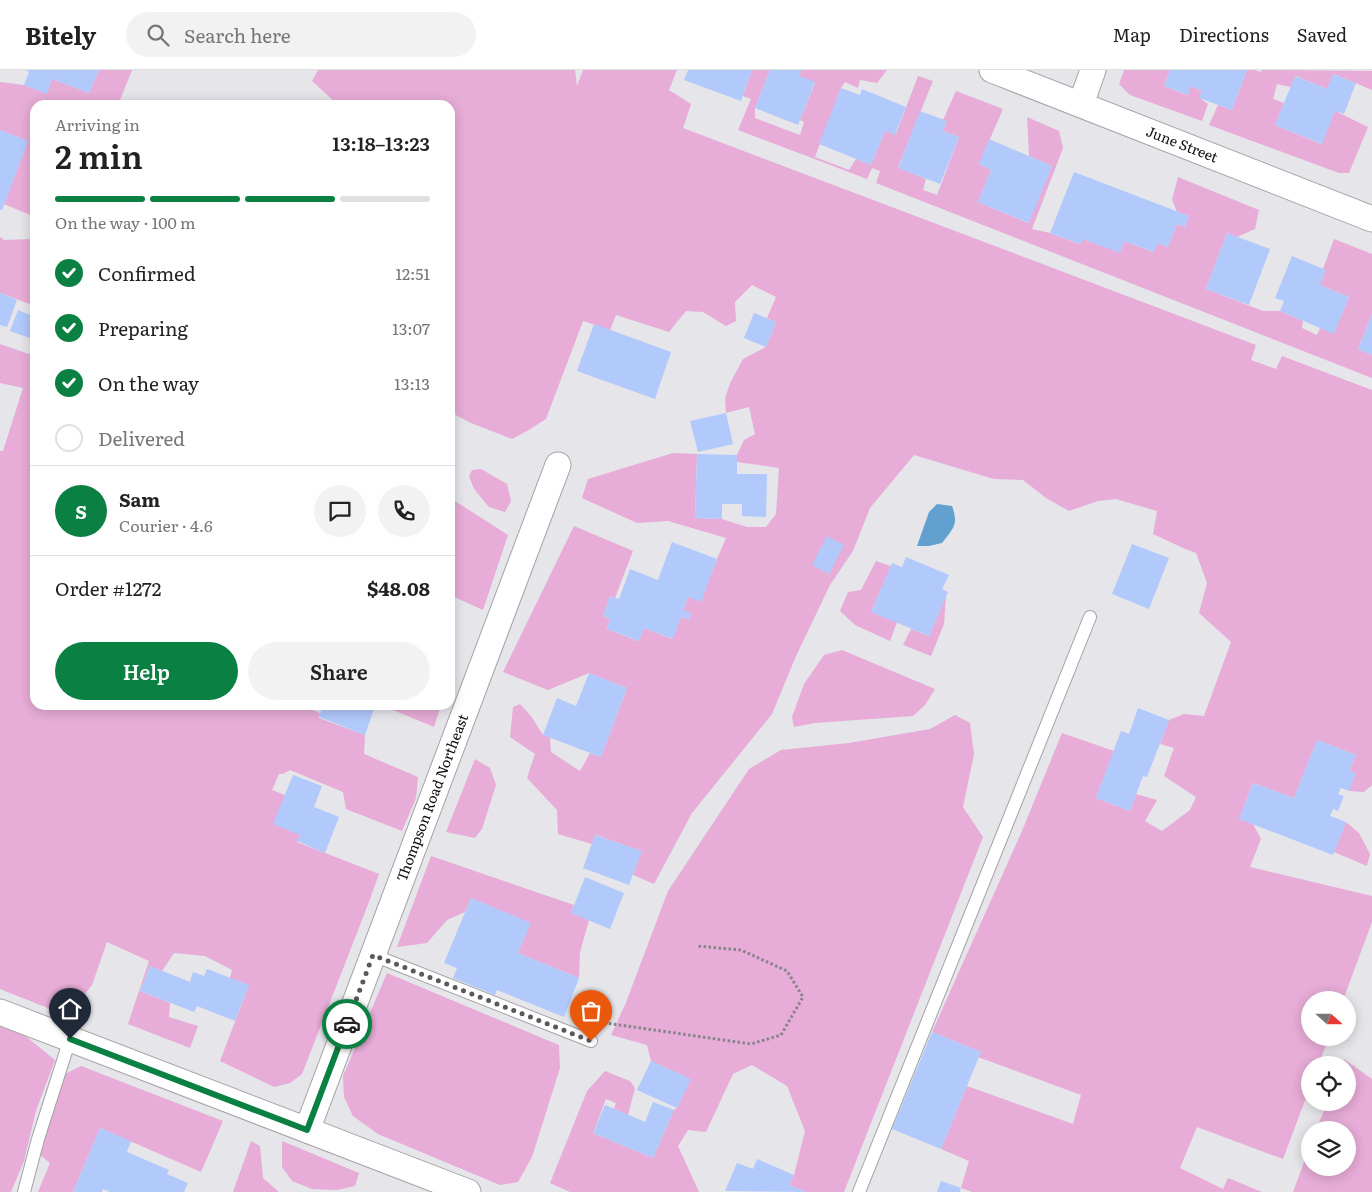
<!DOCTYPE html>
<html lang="en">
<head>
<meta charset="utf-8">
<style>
	body { margin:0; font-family:Literata,serif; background:#f2f2f2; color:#222; height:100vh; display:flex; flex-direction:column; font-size:19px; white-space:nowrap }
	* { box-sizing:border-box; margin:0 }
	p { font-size:16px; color:#767676 }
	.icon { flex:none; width:28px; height:28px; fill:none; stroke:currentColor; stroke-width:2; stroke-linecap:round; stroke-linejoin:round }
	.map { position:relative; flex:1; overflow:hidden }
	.details { position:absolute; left:30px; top:30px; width:425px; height:610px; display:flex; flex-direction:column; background:#fff; border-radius:15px; box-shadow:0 2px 12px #0003 }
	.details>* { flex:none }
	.needle { width:32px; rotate:111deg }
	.tools { position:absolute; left:1301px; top:921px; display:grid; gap:10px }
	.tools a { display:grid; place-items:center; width:55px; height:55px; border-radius:50%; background:#fff; box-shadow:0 2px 12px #0003; font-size:25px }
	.pin { position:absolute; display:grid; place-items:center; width:42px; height:42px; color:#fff; margin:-51px -21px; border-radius:50% 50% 50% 0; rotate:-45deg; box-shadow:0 0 5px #0007 }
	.pin .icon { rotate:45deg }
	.courier { position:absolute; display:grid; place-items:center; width:50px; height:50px; margin:-25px; border:4px solid #0b8043; border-radius:50%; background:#fff; color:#222; box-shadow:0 1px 6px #0007 }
	.overview em { font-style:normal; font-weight:600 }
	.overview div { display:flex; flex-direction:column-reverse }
	.overview { display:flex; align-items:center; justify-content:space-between; height:85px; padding:0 25px }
	h1 { font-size:32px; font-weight:600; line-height:38px }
	.bar { display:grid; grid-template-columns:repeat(4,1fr); gap:8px 5px; align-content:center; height:60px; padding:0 25px }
	.bar i { height:6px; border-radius:4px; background:#e0e0e0 }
	.bar .current { background:#0b8043 }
	.bar p { grid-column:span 4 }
	.line { display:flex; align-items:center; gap:12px; padding:0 25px; border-top:1px solid #e0e0e0 }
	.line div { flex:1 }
	.round { display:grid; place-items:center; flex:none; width:52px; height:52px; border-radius:26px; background:#f2f2f2 }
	ol { padding:0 25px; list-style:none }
	li { display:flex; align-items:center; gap:15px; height:55px }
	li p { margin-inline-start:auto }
	li .icon { padding:5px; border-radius:50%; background:#0b8043; color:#fff; stroke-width:4 }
	li:last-child { color:#767676 }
	li i { width:28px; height:28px; border:2px solid #e0e0e0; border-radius:50% }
	.action { display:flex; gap:10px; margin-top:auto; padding:10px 25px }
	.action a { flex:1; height:58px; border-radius:30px; background:#0b8043; color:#fff; font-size:20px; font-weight:600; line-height:58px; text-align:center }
	.action a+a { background:#f2f2f2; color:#222 }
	header { display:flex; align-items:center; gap:30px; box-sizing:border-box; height:70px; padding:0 25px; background:#fff; border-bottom:1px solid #e0e0e0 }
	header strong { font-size:24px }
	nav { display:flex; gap:28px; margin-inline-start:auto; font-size:18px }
	.search { width:350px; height:45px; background:#f2f2f2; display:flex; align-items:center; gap:12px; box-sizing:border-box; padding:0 18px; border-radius:28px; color:#767676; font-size:19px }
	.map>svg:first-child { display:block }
</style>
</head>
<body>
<header>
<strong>Bitely</strong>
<div class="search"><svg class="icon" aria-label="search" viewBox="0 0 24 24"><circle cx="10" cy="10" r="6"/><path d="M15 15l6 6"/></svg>Search here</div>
<nav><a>Map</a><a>Directions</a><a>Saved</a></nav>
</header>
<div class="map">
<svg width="1372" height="1122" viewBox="0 0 1372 1122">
	<rect width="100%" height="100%" fill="#e5e5ea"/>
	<path fill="#e7acd7" d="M99 0H132L118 35H35V147L4 134 28 71 0 60V12L24 15 47 23 52 9 89 23Z
		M318 0H575L577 16 583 0H677L669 20 691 34 683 58 1256 275 1251 290 1276 299 1282 286 1372 320V715L1364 722 1349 721 1355 703 1349 701 1356 685 1317 670 1294 728 1253 713 1239 749 1253 754 1261 769 1250 797 1372 826V852L1343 930H1310V968H1329L1318 995H1310V1017L1283 1089 1197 1057 1180 1098 1223 1119 1228 1108 1262 1122H972L961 1118 969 1091 941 1079 967 1016 1073 1054 1081 1025 978 987 981 982 932 962 1022 761 1062 663 1114 681 1096 728 1130 741 1136 724 1157 730 1145 751 1162 761 1190 740 1196 727 1164 706 1174 678 1160 674 1169 650 1184 644 1204 646 1231 572 1199 543 1207 513 1196 483 1183 478 1153 464 1157 441 1116 429 1098 431 1069 441 1046 428 1023 410 994 409 914 385 870 438 853 481 830 515 796 586 772 644 692 743 654 814 633 805 641 781 596 765 592 774 558 764 557 740 527 708 535 684 510 667 513 637 520 634 531 646 543 665 550 667 551 682 580 701 590 683 601 687 627 618 589 603 548 620 503 602 574 456 633 481 615 528 610 526 603 546 610 549 607 559 638 571 644 558 672 569 681 547 689 550 691 544 683 540 688 527 701 531 717 489 726 468 668 451 637 453 582 428 588 409 673 383 697 384 695 448 722 449 747 457H766L776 444 779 398 737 392V385L744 370 755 364 749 337 726 343 725 328 731 311 743 289 766 277 776 252 767 248 776 227 752 215 735 232 736 251 726 256 703 242 686 241 669 262 616 245 610 260 583 251 546 349 527 361 512 369 471 353 450 342V35H338L312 11Z
		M752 0H770L755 38V48L800 65 804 52 800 50 815 13 799 6 801 0H887L877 13 860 10 858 18 845 12 841 18 815 87 849 100 856 89 871 95 885 61 896 64 918 6 933 11 898 97 926 109 923 120 937 125 959 67 943 61 947 52 943 50 956 21 1003 39 979 94 991 100 978 132 1028 153 1052 96 1029 86 1027 47 1059 61 1063 78 1032 159 1050 163 1079 174 1083 169 1120 182 1124 171 1153 182 1158 173 1168 177 1177 154 1185 157 1189 146 1177 142 1172 130 1178 107 1259 140 1255 159 1237 167 1227 163 1206 219 1263 241H1280L1303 251 1302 258 1317 265 1320 258 1334 263 1349 227 1320 215 1323 199 1334 169 1372 184V244L1358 279 1372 285V308L876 113 880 101 872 98 867 109 738 60 751 29 743 26Z
		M1124 0H1170L1164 16 1187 25 1191 16 1202 21 1200 28 1208 34 1202 51 1130 25 1119 14Z
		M1247 0H1254L1261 2 1262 0 1372 1V20L1334 4 1327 19 1296 6 1291 17 1277 14 1273 29 1284 33 1275 55 1321 74 1335 41 1368 57 1349 103H1339L1209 55 1218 35 1232 40Z
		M0 167 4 170 29 169 35 172V236L0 223Z
		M0 274 35 286V635H300L320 643 319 648 365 665 364 684 418 707 416 728 402 761 346 739 343 722 290 700 283 704H279L272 720 285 725 300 765 297 772 379 804 369 832 302 1004 290 1013 274 1017 220 991 249 915 230 908 232 900 205 886 174 883 162 901 150 896 140 921 170 933 169 947 198 956 190 978 128 954 149 891 107 872 92 915 68 946 0 919V381H3L23 318 0 313Z
		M450 396 455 397V431L508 465 483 540 450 525Z
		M481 399 507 414 511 431 505 442 489 437 474 419 469 406 472 400Z
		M876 491 891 496 871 542 897 552 890 571 855 555 840 541 848 522 861 520Z
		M946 526 944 554 931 586 903 575 911 559 929 566Z
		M842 580 935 619 925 635 913 646 815 653 794 657 792 647 804 614 824 585Z
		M381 635H441L434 657Z
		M955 645 970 653 974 684 963 737 983 767 844 1122H806L789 1115 794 1105 805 1061 787 1016 752 995 733 1004 706 1062 688 1060 678 1076 699 1122H570L550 1113 587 1021 605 1001 630 1011 635 1018 628 1045 614 1039 616 1033 606 1029 593 1063 653 1088 674 1040 677 1038 690 1009 651 991 647 975 611 965 625 935 668 821 749 699 781 680 849 673 930 659Z
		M475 689 490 698 496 715 482 759 475 768 446 762Z
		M1346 752 1359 763 1370 784 1367 796 1334 782Z
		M431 786 574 835 571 843 589 850 580 882 579 908 518 883 530 853 471 828 465 842 447 850 427 873 397 877Z
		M387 903 559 975 560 998 532 1087 518 1112 500 1115 378 1064 353 1046 344 1027 343 1006Z
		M0 953 18 960 55 990 36 1041 24 1091 11 1122H0Z
		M1344 989 1372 1009V1122H1293L1310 1076V1098H1348V1060H1316L1327 1033 1348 1032V995H1341Z
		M81 996 223 1051 201 1102 100 1058 73 1122H38L50 1093 40 1085 42 1064 65 1004Z
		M251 1071 260 1076 263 1108 279 1122H233Z
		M282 1071 359 1103 355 1116 337 1120 312 1119 292 1111 282 1097Z"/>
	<path fill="#62a1cf" d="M937 434 952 436C959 455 953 458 942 473L929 476H917L929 442Z"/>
	<path fill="#b2c9fb" d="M26 0H99L89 23 52 9 47 24 24 15 29 2Z
		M688 0H752L741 31 684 10Z
		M770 0H801L799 6 815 12 798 55 755 38Z
		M1170 0H1247L1232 40 1199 28 1202 21 1191 16 1188 25 1164 16Z
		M1333 4 1356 13 1344 44 1335 41 1322 74 1275 55 1295 6 1327 19Z
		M841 18 860 25 862 19 906 37 895 65 885 61 871 95 819 74Z
		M920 41 947 51 943 61 959 67 940 114 898 98Z
		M0 60 28 71 2 140H0Z
		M989 69 1052 96 1029 153 978 132 991 100 979 94Z
		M1074 102 1189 146 1185 157 1177 154 1168 177 1158 173 1154 182 1124 171 1120 183 1083 169 1080 174 1050 163Z
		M1227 163 1270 179 1249 235 1206 219Z
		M1292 186 1326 200 1320 215 1349 227 1334 264 1280 241 1284 231 1275 228Z
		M0 223 17 230 7 257 0 255Z
		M18 240 35 247V261L32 269 10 261Z
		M754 243 776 252 766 277 744 268Z
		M1372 244V285L1358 279Z
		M594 254 671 282 655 329 577 301Z
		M726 343 733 374 698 382 690 351Z
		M697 384 737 385V404H767L766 447 742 446V434H722V449L695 448Z
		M827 466 844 475 829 504 812 495Z
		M672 472 717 489 701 532 688 527 683 540 691 543 689 550 681 547 673 569 644 558 639 571 607 559 610 549 603 546 610 526 619 529 630 499 658 510Z
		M1132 474 1169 488 1149 539 1112 524Z
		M906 487 949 505 942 519 948 522 929 566 871 542 892 493 902 497Z
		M589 603 627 618 601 687 543 665 557 628 576 636Z
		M323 635H362L374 639 365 665 319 647Z
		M1138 638 1169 650 1147 707 1143 706 1130 741 1096 728 1121 661 1129 664Z
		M1317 670 1356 685 1349 701 1356 703 1349 721 1341 718 1338 724 1344 726 1338 741 1333 739 1330 746 1346 752 1333 785 1239 749 1253 713 1294 728Z
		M293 705 322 716 314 737 339 747 325 783 297 771 300 765 273 754Z
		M595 765 642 781 629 815 583 798Z
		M585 807 624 823 610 859 571 843Z
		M471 828 531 853 518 883 579 908 564 947 497 920 495 925 453 908 457 898 444 893Z
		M150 896 190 912 193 902 204 906 207 899 249 915 235 951 197 936 194 942 140 921Z
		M932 962 981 982 941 1079 892 1059Z
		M651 991 691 1009 677 1038 637 1020Z
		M653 1032 674 1040 653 1088 593 1063 605 1035 645 1052Z
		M100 1058 131 1071 127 1082 169 1100 167 1104 188 1113 184 1122H110L103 1119 102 1122H73Z
		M757 1089 794 1105 789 1115 806 1122 725 1121 737 1093 753 1099Z
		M941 1111 961 1118 960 1122H937Z"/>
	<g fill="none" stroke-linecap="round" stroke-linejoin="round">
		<defs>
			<path id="lane" d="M373 885 591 971
				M24 1122 38 1069 70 969
				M859 1122 1090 547"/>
			<g id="street">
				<path id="s1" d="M992 0 1372 149"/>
				<path d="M1081 34 1093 0"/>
				<path d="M0 942 468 1122"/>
				<path id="s2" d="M307 1060 558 395"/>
			</g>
		</defs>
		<use href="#lane" stroke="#a3a3a7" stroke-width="14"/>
		<use href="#street" stroke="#a3a3a7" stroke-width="27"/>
		<path stroke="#858589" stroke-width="3" stroke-dasharray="2.5 2.5" stroke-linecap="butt" d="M599 952 751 974 781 965 803 927 787 901 741 880 697 876"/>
		<use href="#lane" stroke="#fff" stroke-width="12"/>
		<use href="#street" stroke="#fff" stroke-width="25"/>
	</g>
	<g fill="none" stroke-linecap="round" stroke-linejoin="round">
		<path stroke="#59595c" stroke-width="5" stroke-dasharray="0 9" d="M347 954 373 885 591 971"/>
		<path stroke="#0b8043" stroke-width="6" d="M70 969 307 1060 347 954"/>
	</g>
	<g text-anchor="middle" stroke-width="4.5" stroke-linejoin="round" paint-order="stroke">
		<g font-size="14" fill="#0e0e10" stroke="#fff">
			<text dy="5" stroke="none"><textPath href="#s1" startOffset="204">June Street</textPath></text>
			<text dy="5" stroke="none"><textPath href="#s2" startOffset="355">Thompson Road Northeast</textPath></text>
		</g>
	</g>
</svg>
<div class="tools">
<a><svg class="needle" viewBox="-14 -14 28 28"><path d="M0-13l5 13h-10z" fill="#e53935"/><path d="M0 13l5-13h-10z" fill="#767676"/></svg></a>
<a><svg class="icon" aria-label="locate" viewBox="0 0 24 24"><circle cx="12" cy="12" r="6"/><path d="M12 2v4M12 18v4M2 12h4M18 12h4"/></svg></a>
<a><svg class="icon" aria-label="layers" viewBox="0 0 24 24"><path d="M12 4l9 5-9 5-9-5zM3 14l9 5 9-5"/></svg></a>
</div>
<div class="pin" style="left:591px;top:971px;background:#ea580c"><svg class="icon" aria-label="bag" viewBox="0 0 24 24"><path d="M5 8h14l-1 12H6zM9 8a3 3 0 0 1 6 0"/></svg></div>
<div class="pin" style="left:70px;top:969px;background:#1f2937"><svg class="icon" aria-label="home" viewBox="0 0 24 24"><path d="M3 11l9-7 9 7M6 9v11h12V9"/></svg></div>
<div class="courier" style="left:347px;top:954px"><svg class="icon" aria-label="car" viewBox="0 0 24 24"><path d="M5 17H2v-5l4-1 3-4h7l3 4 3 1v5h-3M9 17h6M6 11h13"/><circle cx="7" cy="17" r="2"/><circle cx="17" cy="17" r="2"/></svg></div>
<section class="details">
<div class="overview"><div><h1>2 min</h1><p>Arriving in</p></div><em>13:18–13:23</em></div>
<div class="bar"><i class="current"></i><i class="current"></i><i class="current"></i><i></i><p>On the way · 100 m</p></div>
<ol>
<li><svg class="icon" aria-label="check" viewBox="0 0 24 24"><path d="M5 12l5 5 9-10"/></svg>Confirmed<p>12:51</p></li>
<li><svg class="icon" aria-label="check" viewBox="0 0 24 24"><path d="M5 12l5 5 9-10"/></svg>Preparing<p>13:07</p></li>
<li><svg class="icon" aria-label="check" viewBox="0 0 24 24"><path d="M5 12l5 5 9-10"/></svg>On the way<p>13:13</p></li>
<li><i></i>Delivered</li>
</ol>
<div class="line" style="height:90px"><b class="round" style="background:#0b8043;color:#fff">S</b><div><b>Sam</b><p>Courier · 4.6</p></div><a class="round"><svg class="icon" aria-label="chat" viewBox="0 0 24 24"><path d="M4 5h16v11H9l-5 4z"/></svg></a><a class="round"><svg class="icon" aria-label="phone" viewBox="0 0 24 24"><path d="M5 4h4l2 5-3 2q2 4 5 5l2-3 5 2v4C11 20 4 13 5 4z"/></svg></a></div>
<div class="line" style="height:65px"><div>Order #1272</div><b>$48.08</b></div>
<div class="action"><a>Help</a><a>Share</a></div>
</section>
</div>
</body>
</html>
